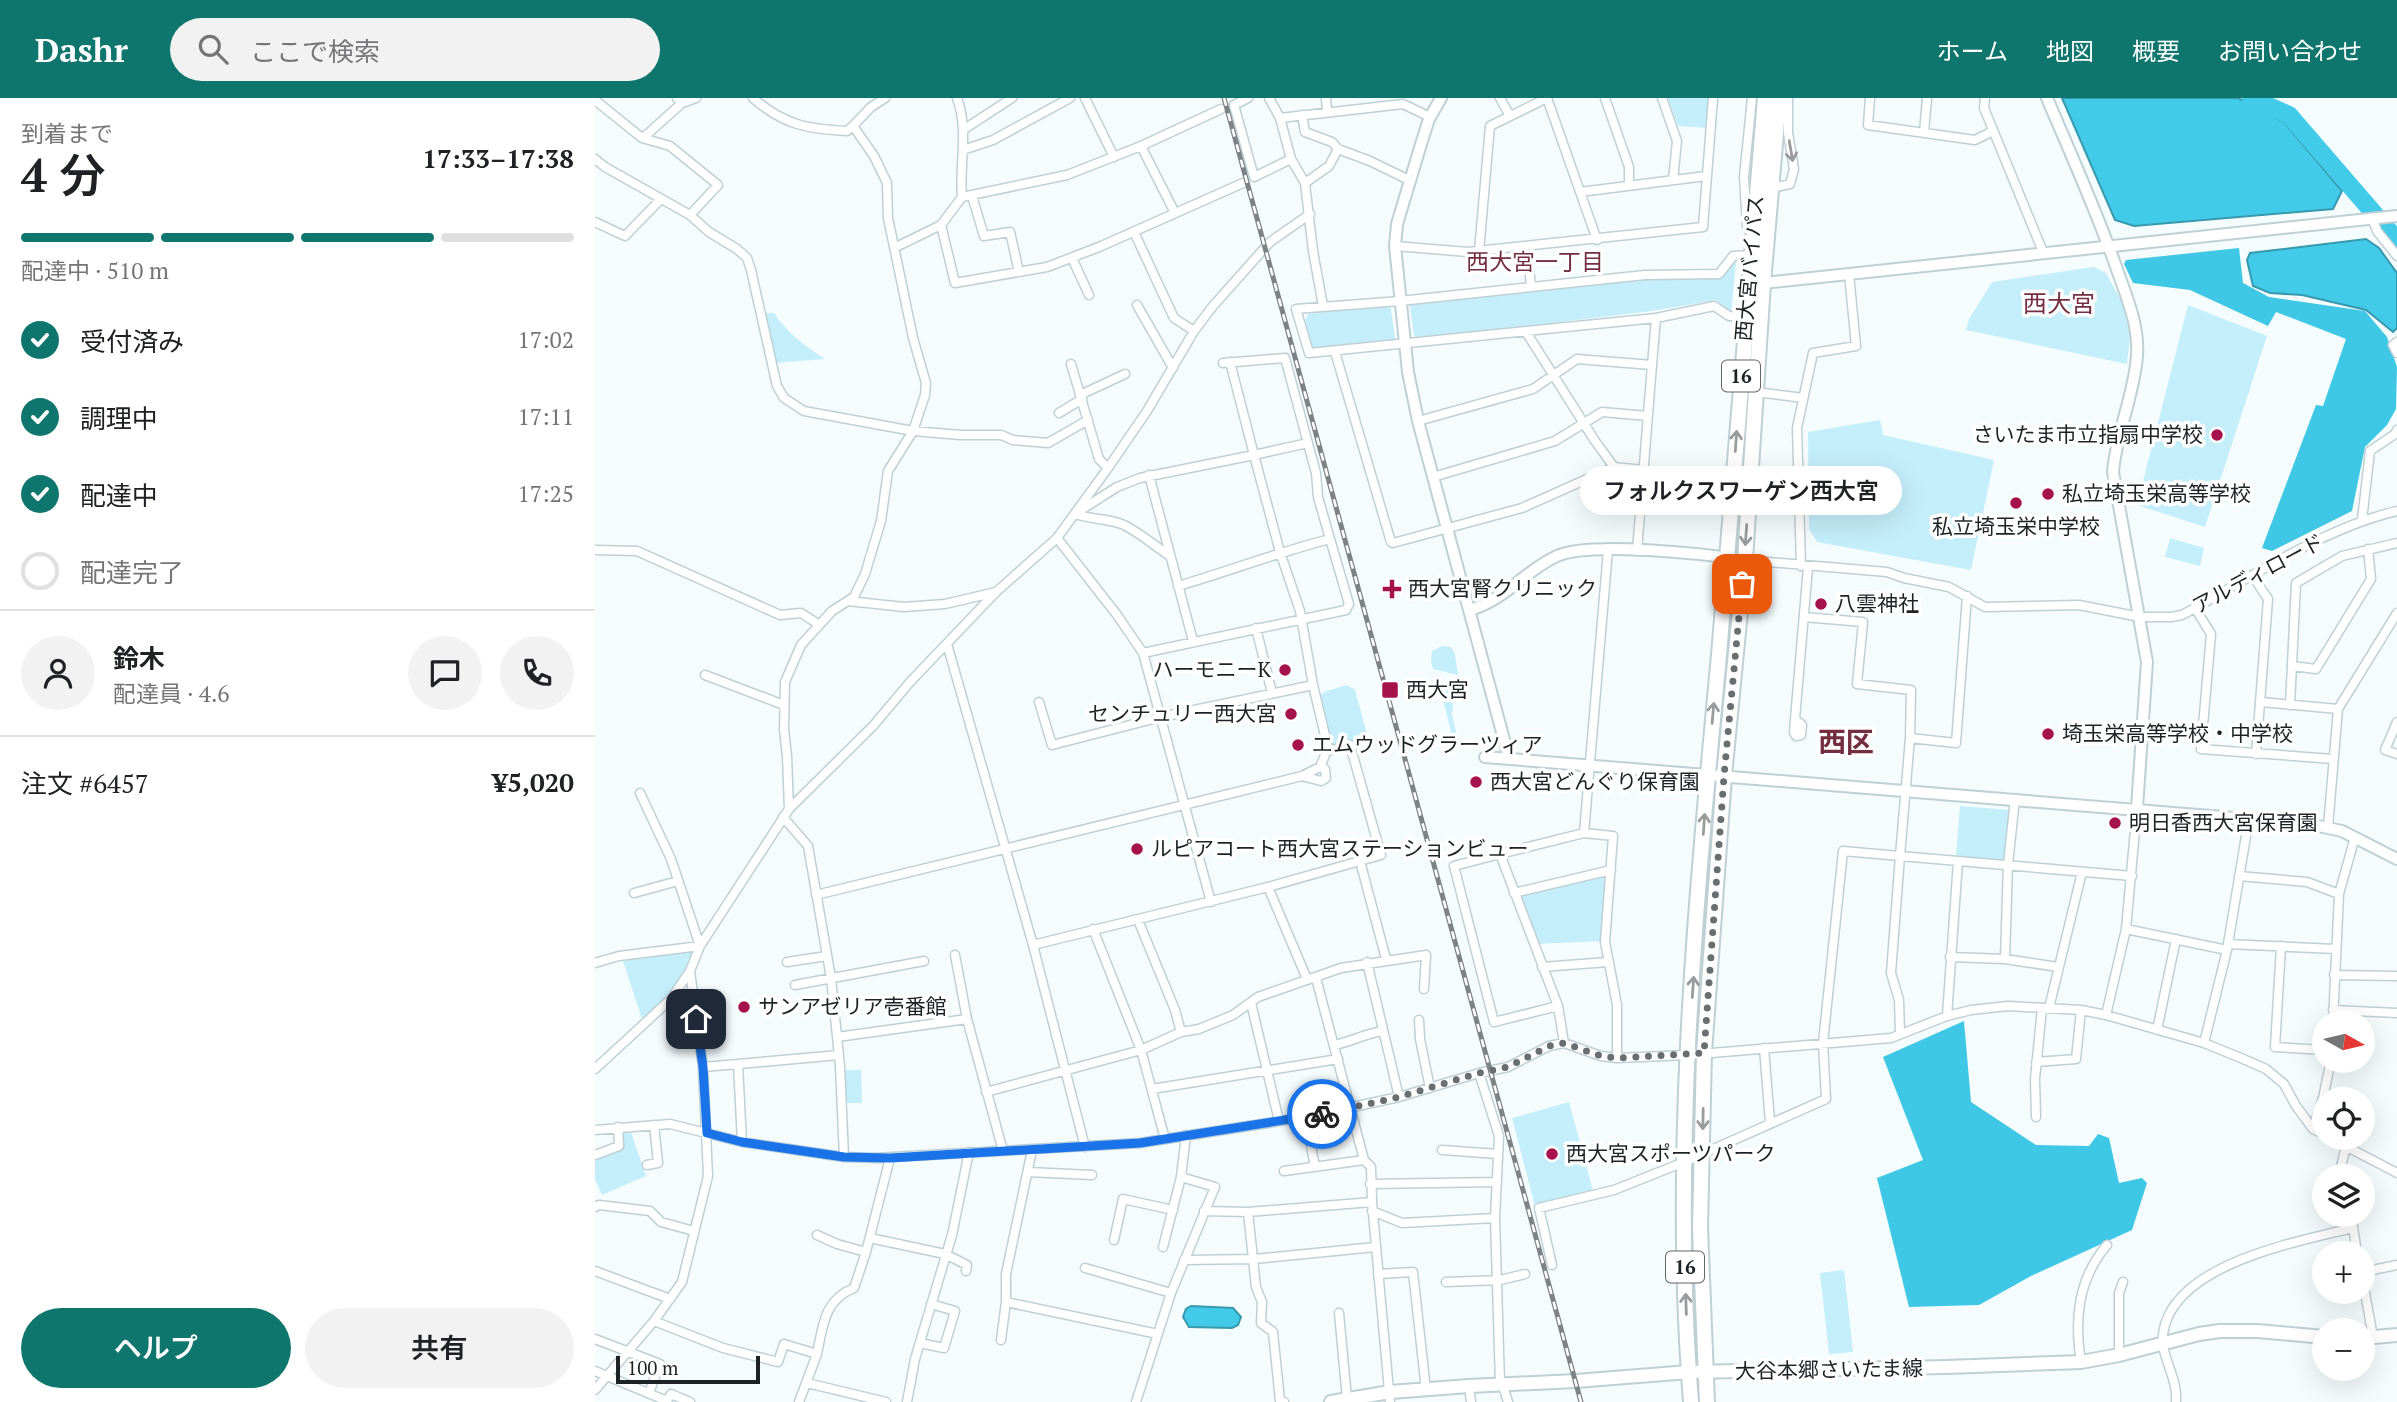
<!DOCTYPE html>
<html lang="ja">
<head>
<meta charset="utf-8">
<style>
	body { margin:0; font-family:"PT Serif","Noto Sans JP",serif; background:#f2f2f2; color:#202124; height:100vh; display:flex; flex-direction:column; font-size:26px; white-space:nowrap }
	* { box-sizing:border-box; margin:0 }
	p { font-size:23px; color:#757577 }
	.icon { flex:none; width:38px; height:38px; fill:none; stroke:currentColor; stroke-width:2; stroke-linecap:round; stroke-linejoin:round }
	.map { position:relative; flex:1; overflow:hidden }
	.panel { display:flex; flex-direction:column; background:#fff; width:595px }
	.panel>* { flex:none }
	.needle { width:46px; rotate:98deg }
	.tools { position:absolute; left:1717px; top:912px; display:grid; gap:14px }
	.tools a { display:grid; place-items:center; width:63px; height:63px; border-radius:50%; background:#fff; box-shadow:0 7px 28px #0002; font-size:35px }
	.scale { position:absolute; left:21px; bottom:18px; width:144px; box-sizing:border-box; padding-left:7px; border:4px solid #1d2325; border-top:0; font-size:19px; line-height:24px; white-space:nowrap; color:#1d2325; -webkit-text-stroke:5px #fff; paint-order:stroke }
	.pin { position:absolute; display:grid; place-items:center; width:60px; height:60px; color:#fff; margin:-30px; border-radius:14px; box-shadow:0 4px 10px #0006 }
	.courier { position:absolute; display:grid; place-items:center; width:70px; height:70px; margin:-35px; border:5px solid #1a73e8; border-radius:50%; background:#fff; color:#222; box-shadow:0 2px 9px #0007 }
	.bubble { position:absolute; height:49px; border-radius:24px; background:#fff; box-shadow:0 7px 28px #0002; font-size:23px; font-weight:600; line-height:49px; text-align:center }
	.headline em { font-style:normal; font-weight:600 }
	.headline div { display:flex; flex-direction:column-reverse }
	.headline { display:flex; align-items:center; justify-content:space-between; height:119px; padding:0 21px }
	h1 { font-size:46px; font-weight:600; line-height:52px }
	.bar { display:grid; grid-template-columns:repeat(4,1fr); gap:10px 7px; align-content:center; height:84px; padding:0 21px }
	.bar i { height:9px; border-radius:5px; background:#e0e0e0 }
	.bar .on { background:#0f766e }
	.bar p { grid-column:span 4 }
	.line { display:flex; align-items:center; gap:18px; padding:0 21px; border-top:2px solid #e0e0e0 }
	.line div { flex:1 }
	.round { display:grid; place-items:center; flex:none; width:74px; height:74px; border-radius:37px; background:#f2f2f2 }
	ol { padding:0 21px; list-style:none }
	li { display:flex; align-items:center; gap:21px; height:77px }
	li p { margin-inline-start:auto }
	li .icon { padding:7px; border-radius:50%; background:#0f766e; color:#fff; stroke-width:4 }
	li:last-child { color:#757577 }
	li i { width:38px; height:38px; border:4px solid #e0e0e0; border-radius:50% }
	.cta { display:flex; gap:14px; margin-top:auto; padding:14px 21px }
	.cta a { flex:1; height:80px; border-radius:42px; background:#0f766e; color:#fff; font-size:28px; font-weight:600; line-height:80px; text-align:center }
	.cta a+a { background:#f2f2f2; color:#202124 }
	header { display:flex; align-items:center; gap:42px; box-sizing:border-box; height:98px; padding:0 35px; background:#0f766e; color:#fff }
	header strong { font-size:33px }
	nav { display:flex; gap:38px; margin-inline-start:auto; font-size:24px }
	.search { width:490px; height:63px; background:#f2f2f2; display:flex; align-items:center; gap:18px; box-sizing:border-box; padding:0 24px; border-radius:38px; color:#757577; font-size:26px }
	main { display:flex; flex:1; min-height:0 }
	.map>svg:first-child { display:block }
</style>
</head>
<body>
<header>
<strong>Dashr</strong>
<div class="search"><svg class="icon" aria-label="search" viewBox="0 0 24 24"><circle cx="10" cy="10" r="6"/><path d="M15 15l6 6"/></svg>ここで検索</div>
<nav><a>ホーム</a><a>地図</a><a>概要</a><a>お問い合わせ</a></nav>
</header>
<main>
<section class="panel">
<div class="headline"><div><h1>4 分</h1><p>到着まで</p></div><em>17:33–17:38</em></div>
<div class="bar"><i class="on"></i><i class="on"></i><i class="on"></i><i></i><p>配達中 · 510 m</p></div>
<ol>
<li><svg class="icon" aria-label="check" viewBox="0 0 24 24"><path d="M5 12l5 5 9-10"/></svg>受付済み<p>17:02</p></li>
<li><svg class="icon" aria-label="check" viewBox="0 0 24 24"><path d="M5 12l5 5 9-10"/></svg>調理中<p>17:11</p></li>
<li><svg class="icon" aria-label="check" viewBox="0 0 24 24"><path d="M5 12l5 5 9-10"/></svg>配達中<p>17:25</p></li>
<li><i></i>配達完了</li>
</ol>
<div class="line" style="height:126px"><a class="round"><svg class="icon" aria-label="person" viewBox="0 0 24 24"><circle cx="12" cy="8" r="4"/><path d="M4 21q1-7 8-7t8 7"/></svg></a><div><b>鈴木</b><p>配達員 · 4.6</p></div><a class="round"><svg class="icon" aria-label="chat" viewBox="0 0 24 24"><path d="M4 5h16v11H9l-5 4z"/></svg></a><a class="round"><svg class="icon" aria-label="phone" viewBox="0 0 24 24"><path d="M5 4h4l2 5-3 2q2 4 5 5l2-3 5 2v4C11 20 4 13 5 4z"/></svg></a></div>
<div class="line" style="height:91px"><div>注文 #6457</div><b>¥5,020</b></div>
<div class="cta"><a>ヘルプ</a><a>共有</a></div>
</section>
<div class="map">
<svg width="1802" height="1304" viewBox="0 0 1802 1304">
	<rect width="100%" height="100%" fill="#f5fcfe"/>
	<path fill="#c4eefa" d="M1073 0H1115L1113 30 1083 28Z
		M1141 163 1136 216 1121 202 1057 213 823 241 819 237 815 208 818 204 1054 180H1125Z
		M1499 169 1511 175 1530 210 1535 239 1532 266 1371 232 1374 221 1397 184Z
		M792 207 796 211 800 241 795 244 723 251 716 248 710 222 713 216Z
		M1593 207 1672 238 1610 429 1542 407Z
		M168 215H179C192 235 210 248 230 261L179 265Z
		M1285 322 1288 337 1399 362 1376 472 1222 444 1214 431 1213 334Z
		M1575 440 1609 450 1605 468 1570 459Z
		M847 548 856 549 860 556 863 577 838 571 836 564 837 553Z
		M844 585 860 590 857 616 864 648 859 646Z
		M752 587 760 592 773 640 740 648 736 644 725 598 729 594Z
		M1365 708 1415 712 1411 763 1361 759Z
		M1011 776 1007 843 942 846 926 799 927 794Z
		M102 851 74 899 48 924 27 860Z
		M248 972H266L267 1005H251Z
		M974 1004 998 1093 940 1108 917 1020Z
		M36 1034 51 1078 7 1097 0 1081V1059L26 1049 25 1035Z
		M1249 1172 1258 1254 1234 1256 1225 1175Z"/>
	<path fill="#3ec8e6" d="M1644 150 1648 185 1674 199 1770 213 1792 239 1802 269 1801 311 1792 327 1770 349 1757 413 1677 453 1667 450 1721 307 1728 308 1751 241 1681 214 1673 228 1595 192 1538 185 1529 166 1531 162Z
		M1369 923 1376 1004 1441 1047 1494 1048 1503 1036 1514 1040 1524 1085 1547 1080 1552 1085 1537 1132 1436 1178 1384 1207 1314 1209 1282 1080 1328 1062 1288 959Z"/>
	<path fill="#42cbe9" stroke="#3799ae" stroke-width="2" d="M1467 0H1643L1689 24 1747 93 1738 111 1539 128 1520 122Z
		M1771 141 1784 150 1802 175V230L1798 234 1771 212 1707 197 1675 195 1658 188 1652 162 1655 155Z
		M596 1208 638 1210 646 1219 643 1227 637 1230 594 1229 588 1219 591 1211Z"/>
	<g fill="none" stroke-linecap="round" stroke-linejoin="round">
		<path stroke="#42cbe9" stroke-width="18" d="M1656 0 1694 17 1802 142"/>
		<defs>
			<path id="minor" d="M158 0C189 27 212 31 252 33L258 28 279 58 292 85 293 120 318 240 331 285 330 297 318 333 293 373 286 423 270 476 259 499 237 513 206 547 190 584 189 632 192 658 194 711
				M490 0 519 59
				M653 0 639 7 659 79 696 61
				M674 0 685 20 696 61 710 85 718 153 728 208
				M731 0 732 14
				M905 0 915 18
				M1010 0 1034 69V87
				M1067 0 1082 43 1078 82
				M1275 0 1273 27 1380 42 1398 33
				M1390 0 1389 10 1448 154
				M0 2 47 40 75 48 123 87 95 117
				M87 5 101 0
				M707 17 710 34 737 44 743 51 734 68 710 85
				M685 20 808 6 835 19
				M258 28 276 9 290 0
				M368 32 417 0
				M1329 35 1332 0
				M48 40 87 5 82 0
				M546 48 580 115
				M743 51 775 63 816 83
				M368 52 398 42 475 0
				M0 61 10 69 95 117 114 134 142 151 152 160 156 172 182 288 189 300 209 313 318 333 366 337H406L418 342 453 345 493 322
				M1176 90 1195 86 1199 71 1193 35V0
				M985 94 1111 78
				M377 98 389 138 415 134 424 174
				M367 99 472 77 546 48 626 11
				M1777 120 1782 133 1802 158
				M0 124 30 138 66 101
				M346 127 360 185 452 169 504 149 648 85
				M539 134 579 220 599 233
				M1156 136 1152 128 1149 79 1157 0
				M800 148 873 154 1108 129 1118 0
				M932 148 936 189
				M301 149 346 127 367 99C364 66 374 32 362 0
				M884 153 895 28 952 0 1002 142
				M477 160 494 197
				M542 207 578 270
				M1061 220 1119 208 1134 218 1150 219
				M931 234 1000 343 1019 369
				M1802 244 1798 247 1802 255
				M740 254 796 444 798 445 927 410 1019 369 1048 372
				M635 264 659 357 713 345
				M628 265 690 260 721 375 723 399 735 441
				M476 266 504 361 513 370
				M1057 267 1061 220 714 255 701 211 805 203 1050 177 1124 176 1138 158 1155 157
				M1161 294 1208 300
				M485 297 530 276
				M464 315 487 301
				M823 323 938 291 982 261 1057 267 1042 453
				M554 377 598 543
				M838 379 960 343 1007 314 1053 318
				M481 416C496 422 514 420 529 427 545 435 560 448 575 458
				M1767 422 1775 353 1800 336 1802 332
				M462 440 522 517 548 555 616 804
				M0 452 42 453 185 517 206 515 223 526
				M1013 452 989 735 1018 738 1010 844 1022 907V960
				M1150 462 1292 474 1309 480 1354 489 1390 509 1484 507 1545 519H1576L1587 517C1654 481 1728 430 1802 413
				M1206 468 1202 330 1218 255 1261 248 1254 176
				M1657 477 1673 501 1661 656
				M253 503 309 509 350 506 401 494
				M1600 510 1616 536 1606 651 1738 661
				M1209 519 1268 524 1262 586 1316 592 1315 640 1305 758 1363 763 1352 918
				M661 530 677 595
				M352 546 438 847 490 1049
				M548 555 751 512 754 506 735 441C684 454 634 473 583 488
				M1697 568 1721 571 1776 481 1773 451
				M110 577 189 607
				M444 604 457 647 566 619 718 587
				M1666 604 1743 611 1733 729
				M1695 607 1701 485 1747 458 1802 445
				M1743 611 1802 515
				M1200 621 1199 634 1201 638 1206 637 1207 627 1200 621 1213 469
				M1802 624 1790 652 1802 656
				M1315 640 1361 645 1372 498
				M725 669 733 650
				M188 719 213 748 236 880 245 968 249 1059
				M905 756 859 768 899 924 963 908
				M765 763 791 861
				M1363 763 1537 778
				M1644 778 1712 784 1744 796
				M673 789 712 881
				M39 795 83 783
				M919 795 1016 772
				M221 797 707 678 725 669 730 671 731 680 726 683 707 678
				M543 822 580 912 586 934
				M498 831 546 952 570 1041
				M1531 831 1632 852
				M1633 846 1740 851
				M438 847 673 789 786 757 755 647 737 652 733 650 718 587 705 513 685 454 659 357 545 380 522 389 486 412
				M1686 848 1680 949 1729 952
				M360 857 372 921 408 1053
				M1355 859 1410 861 1463 869
				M1410 861 1413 766 1420 701
				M192 864 232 858
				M772 864 804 999
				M0 865 24 858 105 848 76 761 45 695
				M947 869 1013 864
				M1739 877 1802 878
				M721 880 769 1062 776 1069 777 1104 795 1304
				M200 887 329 863
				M656 905 684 1023
				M1454 910 1487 774
				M1738 912 1802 915
				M1511 917 1531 831 1542 710
				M824 922 825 941 835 990
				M1738 924 1744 796 1760 739
				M1562 932 1581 841
				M242 939 372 921
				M969 945 963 908 905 756 989 735
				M1609 945 1632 852 1654 720
				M739 947C756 944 771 935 788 933
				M1169 950 1175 1024
				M1441 964 1481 961 1486 912
				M143 966 244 957
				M108 969 143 966 147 1044
				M0 971 76 901 95 873 105 848 194 711 278 628 315 584 401 494 462 440 513 370 552 313 599 233 618 208 675 144 715 116
				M884 975 904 1038 900 1120 905 1285
				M557 991 743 961
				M391 994 546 952 586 934 604 931 638 917 663 899 746 870 831 857 829 891
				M706 996 720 1069
				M1441 1019 1440 981 1447 910
				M1718 1031 1728 1000 1736 962
				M0 1032 75 1026 147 1044 249 1059 280 1060 545 1045 711 1019 804 999 884 975 913 969 954 948 969 945 1006 958 1022 960 1093 957 1296 940 1352 918 1376 912 1413 908 1486 912 1511 917 1609 945 1646 960 1671 971 1689 986 1701 1008 1718 1031 1729 1036
				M1735 1040 1802 1075
				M847 1052 903 1056
				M0 1057 24 1048 23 1029
				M52 1067 63 1065 59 1027
				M689 1073 769 1062
				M433 1074 497 1077
				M1746 1078 1745 1073 1751 1048
				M775 1086 902 1084
				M0 1109 4 1107 55 1113 66 1124 99 1133
				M609 1113 653 1114 777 1104
				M777 1113 807 1125 900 1120
				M653 1114 661 1189 667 1204 666 1225 678 1234 685 1303 689 1304
				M1756 1116 1762 1155
				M222 1137 242 1146 271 1154
				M275 1140 350 1156 372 1167 371 1173
				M519 1142 528 1101 578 1112
				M568 1149 586 1079 591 1037
				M589 1162 659 1161 780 1149
				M957 1167 944 1110 1019 1092 1089 1064 1231 1001 1228 945 1248 753 1305 758 1296 875 1304 902 1305 936
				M490 1170 576 1195
				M0 1173 75 1201
				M1768 1174 1802 1167
				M783 1176 818 1174 831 1292
				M851 1184 905 1182 930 1176
				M1768 1184 1778 1239
				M411 1204 563 1236
				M744 1215 752 1301
				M59 1223 128 1250 183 1264 189 1246 222 1256C228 1227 229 1202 259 1190L271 1154 295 1060
				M0 1241 65 1266 54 1295
				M406 1242 411 1204V1176L437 1052
				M325 1245 349 1250 360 1213 336 1206
				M1524 1257V1195L1528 1184
				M1486 1264C1479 1221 1483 1181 1512 1147
				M0 1273 72 1303 76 1296 95 1304
				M212 1285 291 1304
				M907 1285 913 1304
				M874 1288 876 1304
				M0 1292 59 1223 87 1184 113 1078 108 969 95 873
				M204 1304 222 1256
				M312 1304 320 1261 357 1137 374 1054
				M541 1304 576 1195 620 1089 586 1079
				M1581 1304C1583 1279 1565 1258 1568 1236 1577 1166 1702 1144 1757 1130"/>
			<path id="tertiary" d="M846 0 834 21 827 43 802 126 800 148 813 274 823 323 914 660
				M1452 0C1477 59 1504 118 1525 180 1534 205 1544 230 1542 258 1539 298 1521 335 1518 374L1552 564 1542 710
				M1168 185 1802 118
				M875 512C913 500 929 473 962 458 995 443 1110 456 1150 462
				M890 659 1714 726 1747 733 1802 761"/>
			<path id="secondary" d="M1768 1240 1802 1237
				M736 1304 795 1294 874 1288 981 1283 1094 1274 1352 1269 1486 1264 1524 1257 1604 1236 1625 1233H1662L1729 1239"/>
			<path id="trunk" d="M1096 1304C1076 1055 1101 804 1124 557 1141 371 1153 185 1170 0
				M1112 1304 1105 1130 1109 955 1129 678 1150 462 1168 185 1184 0"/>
		</defs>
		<use href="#minor" stroke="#bfd0d5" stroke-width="11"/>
		<use href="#tertiary" stroke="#bfd0d5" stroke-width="14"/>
		<use href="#secondary" stroke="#bfd0d5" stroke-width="16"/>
		<use href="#trunk" stroke="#bfd0d5" stroke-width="18"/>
		<use href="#minor" stroke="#fff" stroke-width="8"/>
		<use href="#tertiary" stroke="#fff" stroke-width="10"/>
		<use href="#secondary" stroke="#fff" stroke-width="12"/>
		<use href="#trunk" stroke="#fff" stroke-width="14"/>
		<defs>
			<path id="rail" d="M629 0 986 1304"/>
		</defs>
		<use href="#rail" stroke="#7d8385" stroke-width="5"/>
		<use href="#rail" stroke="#fff" stroke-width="2.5" stroke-dasharray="8" stroke-linecap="butt"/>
	</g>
	<defs><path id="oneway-shaft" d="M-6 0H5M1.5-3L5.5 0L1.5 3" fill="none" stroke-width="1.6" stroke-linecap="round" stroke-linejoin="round" transform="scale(1.75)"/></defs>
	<g stroke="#999c9d">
		<use href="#oneway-shaft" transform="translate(1196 53) rotate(80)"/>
		<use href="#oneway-shaft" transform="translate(1141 343) rotate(-86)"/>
		<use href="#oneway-shaft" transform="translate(1151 437) rotate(94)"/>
		<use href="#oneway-shaft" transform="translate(1118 615) rotate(-85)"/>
		<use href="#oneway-shaft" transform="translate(1109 726) rotate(-86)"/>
		<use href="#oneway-shaft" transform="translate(1098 889) rotate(-86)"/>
		<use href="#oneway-shaft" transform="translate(1108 1021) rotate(91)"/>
		<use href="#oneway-shaft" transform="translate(1091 1206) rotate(-92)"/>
	</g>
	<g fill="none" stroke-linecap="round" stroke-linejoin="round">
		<path stroke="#696f71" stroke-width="7" stroke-dasharray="0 12.6" d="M727 1016 804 999 884 975 913 969 954 948 969 945 1006 958 1022 960 1109 955 1129 678 1147 486"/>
		<path stroke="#1a73e8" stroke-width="9" d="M101 921 108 969 112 1035 147 1044 208 1053 249 1059 295 1060 545 1045 727 1016"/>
	</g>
	<g fill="#a6124c" stroke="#fff" stroke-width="2.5">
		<circle cx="1622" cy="337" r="7"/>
		<circle cx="1453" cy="396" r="7"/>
		<circle cx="1421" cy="405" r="7"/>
		<path d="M793.5 480.5h7v7h7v7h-7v7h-7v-7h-7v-7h7z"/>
		<circle cx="1226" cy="506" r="7"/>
		<circle cx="690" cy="572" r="7"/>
		<rect x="786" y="583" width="18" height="18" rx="3.5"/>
		<circle cx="696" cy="616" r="7"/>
		<circle cx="1453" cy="636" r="7"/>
		<circle cx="703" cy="647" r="7"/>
		<circle cx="881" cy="684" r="7"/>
		<circle cx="1520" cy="725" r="7"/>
		<circle cx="542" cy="751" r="7"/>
		<circle cx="149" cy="909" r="7"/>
		<circle cx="957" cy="1056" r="7"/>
	</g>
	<g text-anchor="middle" stroke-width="7" stroke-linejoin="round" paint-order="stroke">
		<g fill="#fff" stroke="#616566" stroke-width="2">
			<rect x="1127" y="262.5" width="38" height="31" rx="5"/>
			<rect x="1071" y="1153.5" width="38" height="31" rx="5"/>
		</g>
		<g font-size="19" font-weight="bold" fill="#1d2325">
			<text x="1146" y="285">16</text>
			<text x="1090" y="1176">16</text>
		</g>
		<g font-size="21" fill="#1d2325" stroke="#fff">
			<text transform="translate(1155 170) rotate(-85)" y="7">西大宮バイパス</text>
			<text transform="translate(1663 476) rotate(-28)" y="7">アルディロード</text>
			<text transform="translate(1234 1272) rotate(-1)" y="7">大谷本郷さいたま線</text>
		</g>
		<g font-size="21" fill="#1d2325" stroke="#fff" text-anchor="start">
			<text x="1608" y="344" text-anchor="end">さいたま市立指扇中学校</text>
			<text x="1467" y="403">私立埼玉栄高等学校</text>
			<text x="1421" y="436" text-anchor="middle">私立埼玉栄中学校</text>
			<text x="813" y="498">西大宮腎クリニック</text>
			<text x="1240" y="513">八雲神社</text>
			<text x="676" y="579" text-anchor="end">ハーモニーK</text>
			<text x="811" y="599">西大宮</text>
			<text x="682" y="623" text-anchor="end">センチュリー西大宮</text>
			<text x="1467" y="643">埼玉栄高等学校・中学校</text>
			<text x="717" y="654">エムウッドグラーツィア</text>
			<text x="895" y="691">西大宮どんぐり保育園</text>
			<text x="1534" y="732">明日香西大宮保育園</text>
			<text x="556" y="758">ルピアコート西大宮ステーションビュー</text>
			<text x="163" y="916">サンアゼリア壱番館</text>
			<text x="971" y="1063">西大宮スポーツパーク</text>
		</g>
		<g font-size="23" fill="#732e40" stroke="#fff">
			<text x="940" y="172">西大宮一丁目</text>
		</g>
		<g font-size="24" fill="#732e40" stroke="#fff">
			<text x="1464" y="214">西大宮</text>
		</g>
		<g font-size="28" font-weight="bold" fill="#732e40" stroke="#fff">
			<text x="1251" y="654">西区</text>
		</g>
	</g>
</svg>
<div class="tools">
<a><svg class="needle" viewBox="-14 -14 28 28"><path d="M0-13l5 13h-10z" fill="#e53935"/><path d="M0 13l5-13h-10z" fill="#757577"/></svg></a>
<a><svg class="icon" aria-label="locate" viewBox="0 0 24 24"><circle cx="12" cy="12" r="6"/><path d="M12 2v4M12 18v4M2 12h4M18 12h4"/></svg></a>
<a><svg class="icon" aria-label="layers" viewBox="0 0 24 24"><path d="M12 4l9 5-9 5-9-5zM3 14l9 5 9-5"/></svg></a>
<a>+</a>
<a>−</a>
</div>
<div class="scale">100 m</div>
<div class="pin" style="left:1147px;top:486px;background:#ea580c"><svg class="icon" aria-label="bag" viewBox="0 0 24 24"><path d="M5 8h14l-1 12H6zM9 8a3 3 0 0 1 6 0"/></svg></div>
<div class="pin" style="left:101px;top:921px;background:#1f2937"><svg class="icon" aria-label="home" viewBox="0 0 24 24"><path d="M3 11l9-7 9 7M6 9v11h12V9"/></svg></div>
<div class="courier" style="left:727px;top:1016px"><svg class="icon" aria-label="bike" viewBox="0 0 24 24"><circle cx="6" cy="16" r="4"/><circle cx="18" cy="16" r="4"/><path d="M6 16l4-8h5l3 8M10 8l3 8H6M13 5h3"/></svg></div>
<div class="bubble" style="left:985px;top:368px;width:322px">フォルクスワーゲン西大宮</div>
</div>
</main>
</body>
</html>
